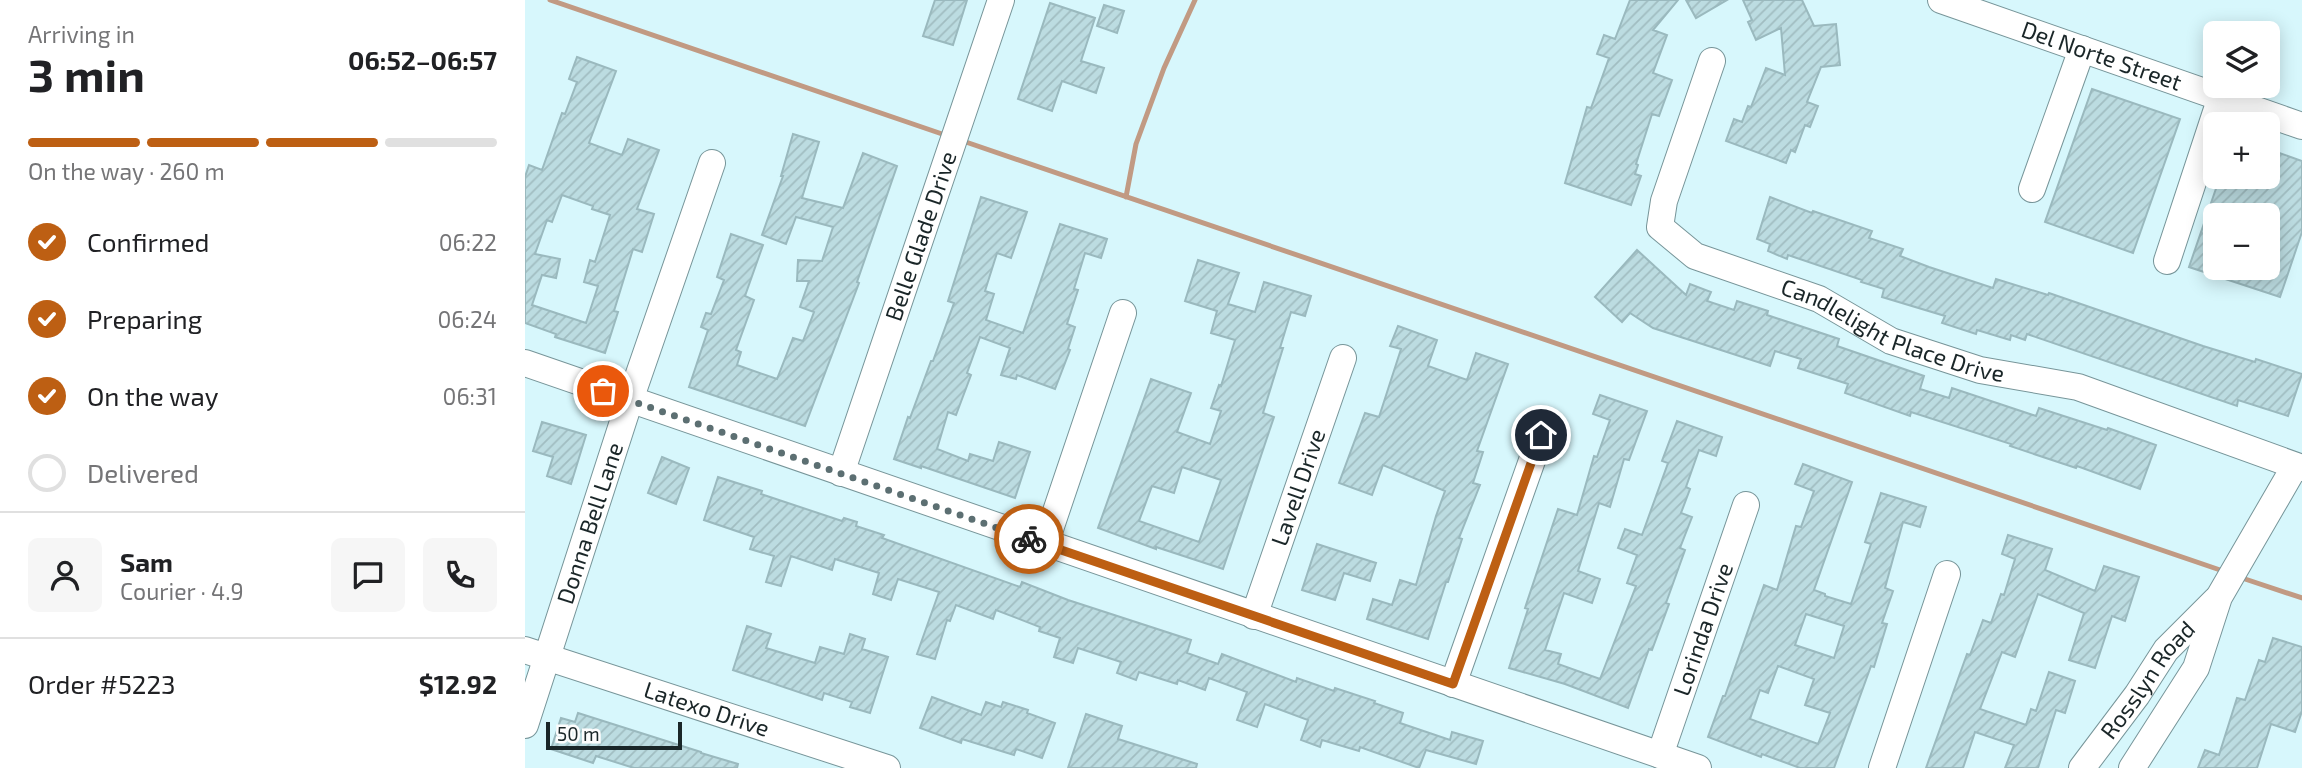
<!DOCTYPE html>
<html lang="en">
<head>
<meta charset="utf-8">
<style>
	body { margin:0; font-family:"Exo 2",sans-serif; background:#f6f6f6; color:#202124; height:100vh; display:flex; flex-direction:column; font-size:26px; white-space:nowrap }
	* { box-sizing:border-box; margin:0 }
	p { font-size:23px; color:#757577 }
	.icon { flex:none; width:38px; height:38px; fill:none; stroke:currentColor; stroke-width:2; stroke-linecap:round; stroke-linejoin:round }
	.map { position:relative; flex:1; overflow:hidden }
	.details { display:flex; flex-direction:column; background:#fff; width:525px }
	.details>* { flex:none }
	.controls { position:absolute; left:1678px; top:21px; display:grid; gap:14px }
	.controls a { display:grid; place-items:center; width:77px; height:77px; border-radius:10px; background:#fff; box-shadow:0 4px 18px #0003; font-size:35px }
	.scale { position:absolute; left:21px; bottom:18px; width:136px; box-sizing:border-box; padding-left:7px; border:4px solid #1a2628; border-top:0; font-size:19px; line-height:24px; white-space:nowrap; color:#1a2628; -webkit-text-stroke:5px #fdfdfd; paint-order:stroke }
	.pin { position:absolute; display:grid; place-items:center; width:60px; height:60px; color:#fff; margin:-30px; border:4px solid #fff; border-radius:50%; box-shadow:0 2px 7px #0007 }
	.courier { position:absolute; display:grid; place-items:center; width:70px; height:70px; margin:-35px; border:5px solid #bd5f13; border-radius:50%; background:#fff; color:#222; box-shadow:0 2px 9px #0007 }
	.headline em { font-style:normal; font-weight:700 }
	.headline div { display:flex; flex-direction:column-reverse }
	.headline { display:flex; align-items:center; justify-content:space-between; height:119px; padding:0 28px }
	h1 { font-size:46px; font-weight:700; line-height:52px }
	.bar { display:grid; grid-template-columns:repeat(4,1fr); gap:10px 7px; align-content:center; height:84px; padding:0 28px }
	.bar i { height:9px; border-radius:5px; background:#e0e0e0 }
	.bar .current { background:#bd5f13 }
	.bar p { grid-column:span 4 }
	.line { display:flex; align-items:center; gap:18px; padding:0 28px; border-top:2px solid #e0e0e0 }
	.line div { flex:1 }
	.round { display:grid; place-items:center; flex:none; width:74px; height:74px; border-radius:10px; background:#f6f6f6 }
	ol { padding:0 28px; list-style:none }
	li { display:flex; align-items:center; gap:21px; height:77px }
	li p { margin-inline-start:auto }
	li .icon { padding:7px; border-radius:50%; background:#bd5f13; color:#fff; stroke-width:4 }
	li:last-child { color:#757577 }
	li i { width:38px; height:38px; border:4px solid #e0e0e0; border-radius:50% }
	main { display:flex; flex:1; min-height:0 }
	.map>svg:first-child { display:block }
</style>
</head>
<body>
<main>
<section class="details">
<div class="headline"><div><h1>3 min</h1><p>Arriving in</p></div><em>06:52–06:57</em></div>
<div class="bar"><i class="current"></i><i class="current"></i><i class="current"></i><i></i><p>On the way · 260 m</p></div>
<ol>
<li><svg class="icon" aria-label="check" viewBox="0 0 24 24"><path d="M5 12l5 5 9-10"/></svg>Confirmed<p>06:22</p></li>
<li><svg class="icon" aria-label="check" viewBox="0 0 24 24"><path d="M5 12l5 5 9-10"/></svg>Preparing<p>06:24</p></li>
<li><svg class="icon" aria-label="check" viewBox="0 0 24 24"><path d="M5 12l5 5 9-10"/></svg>On the way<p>06:31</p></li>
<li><i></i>Delivered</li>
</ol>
<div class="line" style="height:126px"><a class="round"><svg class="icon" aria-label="person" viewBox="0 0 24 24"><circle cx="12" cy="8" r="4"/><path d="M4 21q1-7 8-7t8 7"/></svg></a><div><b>Sam</b><p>Courier · 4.9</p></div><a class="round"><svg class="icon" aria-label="chat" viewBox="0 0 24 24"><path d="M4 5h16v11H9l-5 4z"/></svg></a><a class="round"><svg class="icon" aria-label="phone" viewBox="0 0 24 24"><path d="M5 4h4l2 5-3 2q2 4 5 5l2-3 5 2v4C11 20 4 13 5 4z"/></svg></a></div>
<div class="line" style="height:91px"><div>Order #5223</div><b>$12.92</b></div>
</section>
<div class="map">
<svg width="1777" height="768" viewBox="0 0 1777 768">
	<defs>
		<pattern id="building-hatch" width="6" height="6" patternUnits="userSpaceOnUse" patternTransform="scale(1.75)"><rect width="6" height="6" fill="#bcdce1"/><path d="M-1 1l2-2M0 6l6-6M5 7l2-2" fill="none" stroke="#a1bdc1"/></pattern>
	</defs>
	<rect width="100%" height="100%" fill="#d7f7fc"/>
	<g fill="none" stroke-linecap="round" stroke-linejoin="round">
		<path stroke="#c19a83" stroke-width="5" d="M25 0 423 136
			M435 140 1701 572
			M601 197 611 144 639 68 670 0
			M1714 577 1777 598"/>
	</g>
	<path fill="url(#building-hatch)" stroke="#9ab9be" stroke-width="2" fill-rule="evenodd" d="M410 0H442L428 45 398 36Z
		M1105 0H1153L1128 30 1142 35 1128 73 1147 80 1134 116 1127 114 1111 164 1113 165 1110 174 1116 176 1106 205 1040 183 1062 107 1066 108 1084 58 1072 54 1079 35 1090 39Z
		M1161 0H1202L1171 18Z
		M1218 0H1277L1289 26 1311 24 1315 65 1296 67 1282 102 1293 106 1285 127 1280 125 1270 152 1266 150 1261 163 1201 141 1209 119 1217 122 1223 106 1226 107 1241 68 1260 75 1256 28 1231 40 1223 22 1227 20Z
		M525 3 570 18 556 61 579 68 571 93 537 81 527 111 493 99Z
		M579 5 599 11 592 33 572 26Z
		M52 57 91 71 64 143 97 155 103 139 134 150 112 209 129 214 117 252 108 249 89 311 93 312 80 353 30 337 31 334 0 323V177L4 165 17 170 37 113 40 114 52 82 44 79ZM37 195 68 206 67 209 85 215 70 262 65 260 59 282 73 286 61 323 7 305 17 275 31 278 35 259 10 254 22 220 27 222Z
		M1567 89 1655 119 1608 253 1520 222Z
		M268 134 294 142 277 198 318 208 338 153 372 166 332 282 334 283 280 426 164 387 183 330 176 327 181 313 186 314 199 280 192 277 206 234 238 245 220 296 229 300 211 350 216 352 212 365 252 379 268 338 278 341 289 312 275 307 284 281H272L273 260 297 261 308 227 271 217 261 244 237 235 258 176H256Z
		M1743 149 1777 161V232L1755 297 1664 267 1695 177H1743ZM1690 215H1743V268H1690Z
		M456 197 502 212 486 258 472 253 460 291 469 294 461 320 498 333 535 224 582 239 576 258 560 253 549 289 553 290 542 324 550 327 543 349 545 350 530 389 492 375 491 379 476 375 485 348 455 337 442 373 446 375 431 415 423 412 412 449 443 461 445 454 468 461 474 442 505 452 490 498 396 466V468L369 459 383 417 385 418 406 361H408L429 303 423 301Z
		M1245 197 1287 213 1288 211 1347 231 1344 238 1378 249 1375 256 1404 267 1468 288 1471 279 1523 295 1524 293 1678 346 1730 362 1731 359 1777 374 1763 416 1713 400 1712 406 1502 334 1500 340 1486 335 1485 340 1452 330 1451 334 1417 323 1420 316 1357 297 1359 289 1336 282 1337 280 1263 255 1262 259 1243 251 1245 244 1232 239Z
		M1112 250 1161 295 1165 284 1186 292 1182 301 1209 310 1212 301 1243 311 1242 315 1314 339 1312 346 1399 376 1395 389 1424 398 1427 388 1511 416 1514 408 1582 430 1583 428 1631 445 1615 489 1552 466 1551 468 1485 446 1486 444 1386 412 1385 416 1320 393 1323 384 1273 368 1276 359 1250 351 1245 366 1128 328 1105 313 1097 322 1070 297Z
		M673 260 714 273 703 304 730 312 739 282 786 296 780 316 766 312 755 348H758L738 413 749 417 698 569 631 547V549L573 528 626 379 666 393 652 432 685 444 696 411 686 408 694 385 696 386 710 340 686 333 692 311 660 301ZM657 467 696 480 674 542 614 521 627 486 649 493Z
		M873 326 912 340 903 366 942 380 951 353 983 364 952 451 958 452 948 483 955 485 934 538 937 539 923 582H921L903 639 842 619 848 599 867 605 875 580 891 585 911 516 920 491 858 465 847 495 814 483 840 413 854 417 876 349 865 346Z
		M1075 395 1122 411 1104 460 1099 459 1085 507 1074 503 1053 571 1075 579 1067 603 1039 593 1020 650 1036 654 1033 664 1075 679 1111 586 1102 583 1112 555 1093 548 1100 529 1117 535 1143 463 1137 461 1152 421 1197 437 1191 456 1174 450 1161 487 1165 489 1156 513 1167 517 1155 548 1160 550 1141 603 1144 604 1127 650 1124 649 1103 708 1040 684 984 668 1003 609 1000 608 1033 509 1052 515 1069 456 1072 457 1085 420 1068 414Z
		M17 422 61 435 46 484 22 476 28 457 8 451Z
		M137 457 164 468 151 504 123 493Z
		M1278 464 1327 482 1289 590 1300 594V596L1326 604 1346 544 1340 542 1356 493 1401 507 1395 527 1378 522 1360 588 1368 591 1357 623 1362 624 1349 667 1346 666 1309 768H1275L1237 754 1236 757 1183 737 1198 696H1200L1239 585 1252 590 1271 526 1276 527 1289 491 1270 484ZM1281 614 1319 626 1309 658 1270 645ZM1253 666 1289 679 1280 705 1305 713 1293 744 1225 719 1235 690 1243 693Z
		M193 477 237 491 236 494 317 521 319 518 332 522 331 526 359 535 357 538 495 587 497 582 543 600 666 640 662 653 693 664 697 654 771 682 772 678 809 691 810 688 850 701 849 703 878 713 875 723 925 740 927 732 958 741 951 764 901 750 894 768 835 747 834 751 797 740 795 747 776 740 783 720 740 704 732 727 712 720 722 692 684 678 680 690 653 680 652 684 614 672 611 680 592 673 596 662 553 648 548 663 529 657 535 638 514 631 515 627 471 610 468 619 431 605 425 621 422 620 410 659 392 654 414 592 373 579 366 600 348 594 354 573 310 559 307 570 266 556 256 586 241 582 249 556 225 549 229 537 179 520Z
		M1483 535 1527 549 1520 570 1570 591 1579 566 1614 577 1600 621 1587 616 1570 668 1544 660 1559 613 1513 594 1490 657 1477 652 1455 709 1501 725 1506 709 1511 711 1524 672 1550 681 1540 713 1531 710 1513 768H1480L1489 745 1450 732 1438 768H1401L1442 654 1445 655 1458 620 1466 623 1476 594 1479 595 1490 559 1477 554Z
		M792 544 851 563 845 581 819 573 810 600 777 590Z
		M222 626 246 634 241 648 290 663 295 647 319 654 325 634 340 639 337 649 363 657 345 713 325 707 327 702 299 693 297 700 208 670Z
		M1748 638 1777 647V711L1770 732 1746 724 1732 768H1673L1680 750 1694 755 1712 698 1720 700 1734 660 1740 662Z
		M407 697 456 715 461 702 476 707 478 702 503 710 502 713 530 723 517 758 491 749 489 755 437 739 436 743 395 728Z
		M53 713 176 752V753L213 764 212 768H109L71 756 68 763 26 749 36 718 50 722Z
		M561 714 597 726 593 739 672 764 671 768H543Z"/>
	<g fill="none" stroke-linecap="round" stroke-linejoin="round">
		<defs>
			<g id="minor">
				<path id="s1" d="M1416 0 1777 126"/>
				<path id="s2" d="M1187 61 1139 201 1135 227 1170 256 1294 299 1366 341 1455 370 1553 387 1777 468"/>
				<path d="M1507 189 1557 49"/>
				<path d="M1642 261 1696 97"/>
				<path d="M0 363 1173 768"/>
				<path id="s3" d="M316 473 476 0"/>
				<path d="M520 544 598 313"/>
				<path id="s4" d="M729 616 818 358"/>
				<path id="s5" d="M0 650 362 768"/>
				<path d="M928 684 1016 435"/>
				<path id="s6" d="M0 725 105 400 187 163"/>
				<path id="s7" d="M1135 755 1221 505"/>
				<path d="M1357 768 1422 574"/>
				<path id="s8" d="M1557 768 1612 695 1641 650 1691 600"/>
				<path d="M1607 768 1671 668 1694 597 1770 466"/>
			</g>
		</defs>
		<use href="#minor" stroke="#779599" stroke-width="28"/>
		<use href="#minor" stroke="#fff" stroke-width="26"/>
	</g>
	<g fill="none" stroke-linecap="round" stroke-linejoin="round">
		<path stroke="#5c6f72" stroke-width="7" stroke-dasharray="0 12.6" d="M78 391 504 539"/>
		<path stroke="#bd5f13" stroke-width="9" d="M504 539 928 684 1016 435"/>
	</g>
	<g text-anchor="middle" stroke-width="5" stroke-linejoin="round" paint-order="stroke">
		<g font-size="23" fill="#1a2628" stroke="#fdfdfd">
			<text dy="8" stroke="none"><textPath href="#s1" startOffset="170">Del Norte Street</textPath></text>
			<text dy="8" stroke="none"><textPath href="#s3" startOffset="250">Belle Glade Drive</textPath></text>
			<text dy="8" stroke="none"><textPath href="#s2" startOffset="432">Candlelight Place Drive</textPath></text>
			<text dy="8" stroke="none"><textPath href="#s4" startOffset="136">Lavell Drive</textPath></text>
			<text dy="8" stroke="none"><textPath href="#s6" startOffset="212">Donna Bell Lane</textPath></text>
			<text dy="8" stroke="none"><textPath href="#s7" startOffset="133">Lorinda Drive</textPath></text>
			<text dy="8" stroke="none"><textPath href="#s8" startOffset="110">Rosslyn Road</textPath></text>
			<text dy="8" stroke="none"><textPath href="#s5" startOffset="191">Latexo Drive</textPath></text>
		</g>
	</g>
</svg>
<div class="controls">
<a><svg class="icon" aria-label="layers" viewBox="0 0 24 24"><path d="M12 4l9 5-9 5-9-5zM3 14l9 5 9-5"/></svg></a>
<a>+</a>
<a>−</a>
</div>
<div class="scale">50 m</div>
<div class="pin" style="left:78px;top:391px;background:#ea580c"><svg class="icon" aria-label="bag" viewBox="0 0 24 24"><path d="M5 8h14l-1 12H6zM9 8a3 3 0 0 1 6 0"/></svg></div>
<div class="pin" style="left:1016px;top:435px;background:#1f2937"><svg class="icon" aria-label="home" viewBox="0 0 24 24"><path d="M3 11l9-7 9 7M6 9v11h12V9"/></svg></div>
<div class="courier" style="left:504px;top:539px"><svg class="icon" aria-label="bike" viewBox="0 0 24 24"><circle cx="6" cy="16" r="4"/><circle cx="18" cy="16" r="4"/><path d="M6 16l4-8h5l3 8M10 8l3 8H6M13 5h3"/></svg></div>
</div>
</main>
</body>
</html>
